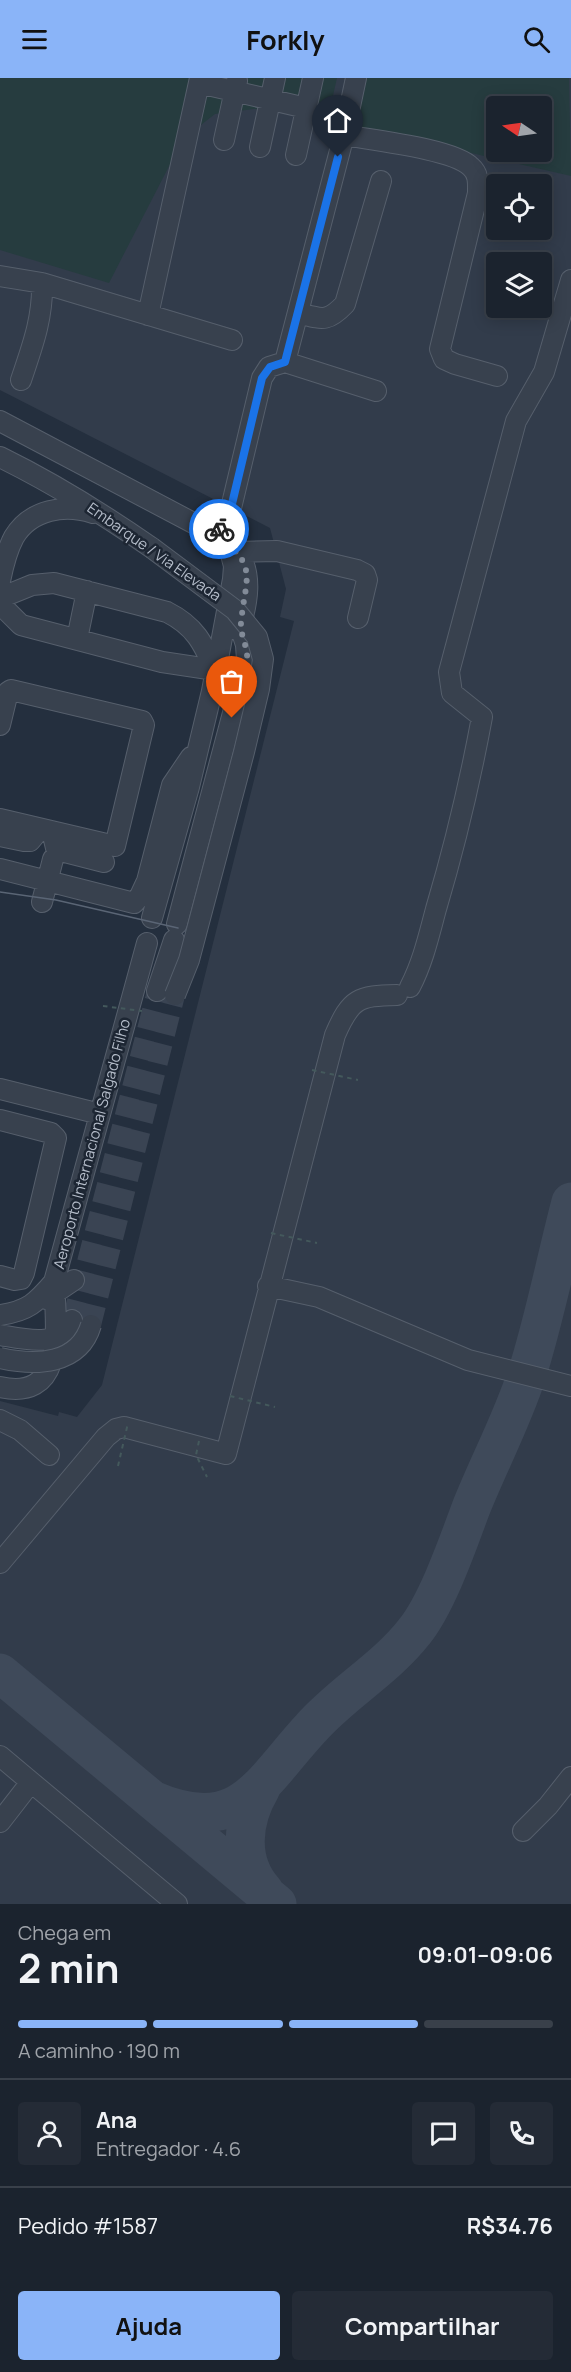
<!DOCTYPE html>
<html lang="pt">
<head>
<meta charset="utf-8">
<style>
	body { margin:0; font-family:Manrope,sans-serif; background:#242b36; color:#f1f3f6; height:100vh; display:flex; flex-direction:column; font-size:22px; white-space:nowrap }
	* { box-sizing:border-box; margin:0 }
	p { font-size:20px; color:#a0a4aa }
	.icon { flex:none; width:33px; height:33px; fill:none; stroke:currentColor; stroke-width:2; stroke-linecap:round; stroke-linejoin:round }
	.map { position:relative; height:1826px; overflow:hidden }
	.side { display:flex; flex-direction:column; background:#1b232e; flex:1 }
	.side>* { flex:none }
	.needle { width:39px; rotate:283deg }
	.fabs { position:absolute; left:486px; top:18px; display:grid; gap:12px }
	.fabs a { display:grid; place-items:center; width:66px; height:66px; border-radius:6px; background:#1b232e; box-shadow:0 3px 15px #0003,0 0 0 2px #39404a; font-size:30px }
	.pin { position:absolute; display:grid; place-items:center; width:51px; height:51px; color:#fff; margin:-62px -26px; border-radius:50% 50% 50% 0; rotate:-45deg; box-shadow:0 0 6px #0007 }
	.pin .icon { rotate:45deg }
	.courier { position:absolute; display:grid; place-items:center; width:60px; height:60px; margin:-30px; border:4px solid #1a73e8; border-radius:50%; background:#fff; color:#222; box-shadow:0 2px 8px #0007 }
	.head em { font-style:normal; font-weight:700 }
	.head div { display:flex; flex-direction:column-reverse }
	.head { display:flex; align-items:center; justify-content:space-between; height:102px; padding:0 18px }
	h1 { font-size:39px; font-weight:700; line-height:45px }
	.bar { display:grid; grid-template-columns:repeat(4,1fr); gap:9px 6px; align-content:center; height:72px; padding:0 18px }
	.bar i { height:8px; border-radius:4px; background:#39404a }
	.bar .current { background:#8ab4f8 }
	.bar p { grid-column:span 4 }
	.line { display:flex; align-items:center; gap:15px; padding:0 18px; border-top:2px solid #39404a }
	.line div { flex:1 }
	.round { display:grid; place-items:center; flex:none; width:63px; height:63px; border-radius:6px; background:#242b36 }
	.button { display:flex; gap:12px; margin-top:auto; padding:12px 18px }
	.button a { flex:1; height:69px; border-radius:6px; background:#8ab4f8; color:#111; font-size:24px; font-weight:700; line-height:69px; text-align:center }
	.button a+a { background:#242b36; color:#f1f3f6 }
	header { display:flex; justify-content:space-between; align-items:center; height:78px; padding:0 18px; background:#8ab4f8; color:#111; font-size:27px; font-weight:700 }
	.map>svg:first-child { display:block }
</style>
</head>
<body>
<header><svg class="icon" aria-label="menu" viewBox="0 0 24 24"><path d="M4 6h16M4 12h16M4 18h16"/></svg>Forkly<svg class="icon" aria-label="search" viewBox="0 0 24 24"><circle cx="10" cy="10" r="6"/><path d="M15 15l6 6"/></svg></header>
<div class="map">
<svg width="571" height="1826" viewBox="0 0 571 1826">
	<rect width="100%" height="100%" fill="#242f3e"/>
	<path fill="#323c4b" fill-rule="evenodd" d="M0 0H571V1826H0V1323L58 1338 59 1334 77 1339 102 1307 294 543 280 539 286 511 270 450 0 312ZM496 28H542V74H496ZM496 106H542V152H496ZM496 184H542V230H496Z"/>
	<path fill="#263c3f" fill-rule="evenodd" d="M0 0H337L329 35 254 31 215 36 183 61 109 205 0 172Z
		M362 0H569L571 98 359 49 354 38ZM496 28H542V74H496Z"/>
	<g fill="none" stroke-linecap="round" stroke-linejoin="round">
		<path stroke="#3f4a5a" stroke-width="39" d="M0 1595 277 1826
			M261 1710C242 1742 237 1783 264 1813
			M152 1722C240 1760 259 1706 311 1650 342 1615 385 1591 414 1554 437 1526 458 1465 471 1430 489 1385 512 1342 527 1296 545 1239 556 1181 571 1124"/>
		<path stroke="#3a4453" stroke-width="20" stroke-dasharray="20 10" stroke-linecap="butt" d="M72 1242 157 913
			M91 1247 175 917"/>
		<defs>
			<path id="minor" d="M199 5 306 30
				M344 57C371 62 454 71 471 89 479 96 478 105 478 115L440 271 444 281 455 286 497 298
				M224 62 237 3
				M260 69 275 0
				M296 77 313 0
				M0 198 42 205 232 262
				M298 235C322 241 327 245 345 226L381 103
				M148 237 200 0
				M285 284 344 57 356 0
				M21 302C32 269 43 241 42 205
				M0 343 216 457 228 465 234 488 233 501 212 613 189 709 152 840
				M0 379C53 405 103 436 152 470
				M216 457 231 430 262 300 269 289 285 284 376 313
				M236 472C254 495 247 527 239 553
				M238 474 277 473 357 492 365 496 367 502 358 540
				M0 503C3 488 7 472 14 459 31 431 65 426 93 435
				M0 520 32 507 54 505 167 534C195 548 203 565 215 592
				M0 526 21 547 162 584 215 592
				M77 561 87 513
				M0 647 8 614 11 612 142 643 144 647 115 768 0 741
				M52 753 56 770 61 773 104 784
				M0 758 24 763H30L40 751
				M0 791 134 825 140 818 147 803 172 707 191 679
				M42 824 53 781
				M177 846 247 582 246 567 240 548
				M410 909C423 884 429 857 436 831 455 767 470 704 482 639L452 615 449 594 516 343 544 294 571 202
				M157 913 174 862
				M0 1011 100 1036
				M0 1042 51 1055 56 1060 24 1195 21 1201 15 1202 0 1198
				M268 1208 319 1219 468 1282 571 1308
				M46 1221 74 1202
				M0 1237C28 1233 36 1225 54 1204L147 865
				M0 1257C24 1261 61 1271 72 1242
				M0 1309C67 1324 56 1247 54 1204
				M0 1342 20 1352 49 1377
				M0 1485 106 1359 116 1351 124 1349 226 1376 335 957C351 920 358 918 397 917
				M0 1678 177 1826
				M0 1744 31 1704
				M523 1753 548 1728 571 1699"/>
		</defs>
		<use href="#minor" stroke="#565f6c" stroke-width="22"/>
		<use href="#minor" stroke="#38414e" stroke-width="20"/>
		<path stroke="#5a6575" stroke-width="1.5" d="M0 814 56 822 178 850"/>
		<defs>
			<path id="minor-bridge" d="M152 470 235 532 257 559 263 581 259 611 244 674 189 882 175 917
				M0 1280C36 1288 79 1287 91 1247"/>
		</defs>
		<use href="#minor-bridge" stroke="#565f6c" stroke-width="22" stroke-linecap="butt"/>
		<path stroke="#44595c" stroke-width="2" stroke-dasharray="4.5 4.5" stroke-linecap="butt" d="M103 928 142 933
			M312 992 358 1002
			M271 1155 317 1165
			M230 1318 275 1329
			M199 1363 196 1377 207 1399
			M118 1388 128 1345"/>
		<use href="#minor-bridge" stroke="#38414e" stroke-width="20"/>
	</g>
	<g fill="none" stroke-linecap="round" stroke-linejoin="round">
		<path stroke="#828b98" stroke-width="6" stroke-dasharray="0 10.8" d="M219 451 216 457C260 488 245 500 241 545 240 557 248 569 247 581 245 601 237 621 232 640"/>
		<path stroke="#1a73e8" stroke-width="8" d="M219 451 231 430 262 300 270 289 285 284 338 79"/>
	</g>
	<g text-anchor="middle" stroke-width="5" stroke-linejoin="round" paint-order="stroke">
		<g font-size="15" fill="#b4bcc9" stroke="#1d2633">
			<text transform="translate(154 474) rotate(35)" y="5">Embarque / Via Elevada</text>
			<text transform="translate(92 1066) rotate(-75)" y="5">Aeroporto Internacional Salgado Filho</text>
		</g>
	</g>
</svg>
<div class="fabs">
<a><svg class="needle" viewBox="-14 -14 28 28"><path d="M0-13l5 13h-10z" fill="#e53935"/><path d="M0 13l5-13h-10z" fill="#a0a4aa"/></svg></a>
<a><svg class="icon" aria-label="locate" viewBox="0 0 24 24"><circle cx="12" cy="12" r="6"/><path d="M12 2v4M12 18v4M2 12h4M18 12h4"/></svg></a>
<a><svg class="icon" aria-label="layers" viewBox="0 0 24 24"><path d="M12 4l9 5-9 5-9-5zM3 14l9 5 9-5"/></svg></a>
</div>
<div class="pin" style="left:232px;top:640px;background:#ea580c"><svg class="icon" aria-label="bag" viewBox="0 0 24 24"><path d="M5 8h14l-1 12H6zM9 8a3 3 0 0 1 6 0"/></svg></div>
<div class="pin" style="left:338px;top:79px;background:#1f2937"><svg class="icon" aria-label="home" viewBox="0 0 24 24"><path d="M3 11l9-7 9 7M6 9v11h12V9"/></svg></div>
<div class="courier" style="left:219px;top:451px"><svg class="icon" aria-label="bike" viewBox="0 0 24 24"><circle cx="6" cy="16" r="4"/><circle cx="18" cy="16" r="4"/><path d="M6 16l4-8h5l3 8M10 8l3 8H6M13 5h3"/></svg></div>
</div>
<section class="side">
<div class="head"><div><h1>2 min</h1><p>Chega em</p></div><em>09:01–09:06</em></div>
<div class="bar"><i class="current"></i><i class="current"></i><i class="current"></i><i></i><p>A caminho · 190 m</p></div>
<div class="line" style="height:108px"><a class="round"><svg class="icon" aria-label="person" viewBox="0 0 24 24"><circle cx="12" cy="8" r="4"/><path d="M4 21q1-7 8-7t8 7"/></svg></a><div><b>Ana</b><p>Entregador · 4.6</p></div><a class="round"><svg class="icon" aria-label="chat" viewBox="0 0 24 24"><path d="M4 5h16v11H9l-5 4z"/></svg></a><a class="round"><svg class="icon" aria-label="phone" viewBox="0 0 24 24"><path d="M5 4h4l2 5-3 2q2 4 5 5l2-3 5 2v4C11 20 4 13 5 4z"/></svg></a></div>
<div class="line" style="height:78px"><div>Pedido #1587</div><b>R$34.76</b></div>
<div class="button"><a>Ajuda</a><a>Compartilhar</a></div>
</section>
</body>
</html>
